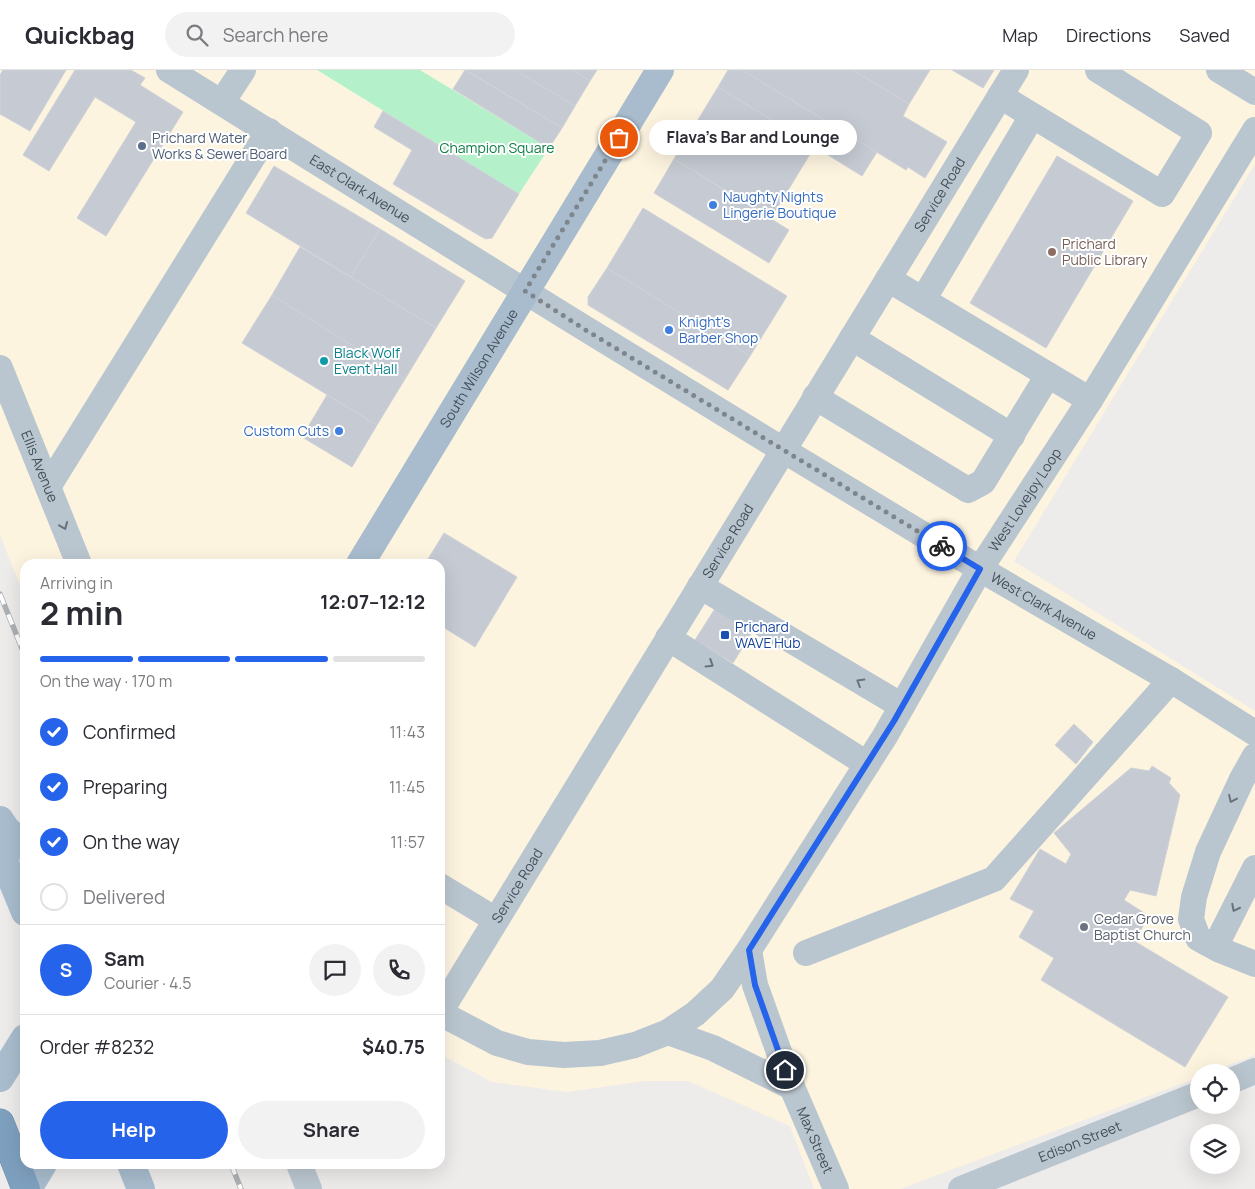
<!DOCTYPE html>
<html lang="en">
<head>
<meta charset="utf-8">
<style>
	body { margin:0; font-family:Manrope,sans-serif; background:#f2f2f3; color:#2b2b33; height:100vh; display:flex; flex-direction:column; font-size:19px; white-space:nowrap }
	* { box-sizing:border-box; margin:0 }
	p { font-size:16px; color:#7c7c81 }
	.icon { flex:none; width:28px; height:28px; fill:none; stroke:currentColor; stroke-width:2; stroke-linecap:round; stroke-linejoin:round }
	.map { position:relative; flex:1; overflow:hidden }
	.details { position:absolute; left:20px; top:489px; width:425px; height:610px; display:flex; flex-direction:column; background:#fff; border-radius:15px; box-shadow:0 5px 20px #0002 }
	.details>* { flex:none }
	.fabs { position:absolute; left:1190px; top:994px; display:grid; gap:10px }
	.fabs a { display:grid; place-items:center; width:50px; height:50px; border-radius:50%; background:#fff; box-shadow:0 5px 20px #0002; font-size:25px }
	.pin { position:absolute; display:grid; place-items:center; width:42px; height:42px; color:#fff; margin:-21px; border:2px solid #fff; border-radius:50%; box-shadow:0 1px 5px #0007 }
	.courier { position:absolute; display:grid; place-items:center; width:50px; height:50px; margin:-25px; border:4px solid #2563eb; border-radius:50%; background:#fff; color:#222; box-shadow:0 1px 6px #0007 }
	.bubble { position:absolute; height:35px; border-radius:18px; background:#fff; box-shadow:0 5px 20px #0002; font-size:16px; font-weight:700; line-height:35px; text-align:center }
	.head em { font-style:normal; font-weight:700 }
	.head div { display:flex; flex-direction:column-reverse }
	.head { display:flex; align-items:center; justify-content:space-between; height:85px; padding:0 20px }
	h1 { font-size:32px; font-weight:700; line-height:38px }
	.bar { display:grid; grid-template-columns:repeat(4,1fr); gap:8px 5px; align-content:center; height:60px; padding:0 20px }
	.bar i { height:6px; border-radius:4px; background:#e1e1e2 }
	.bar .active { background:#2563eb }
	.bar p { grid-column:span 4 }
	.line { display:flex; align-items:center; gap:12px; padding:0 20px; border-top:1px solid #e1e1e2 }
	.line div { flex:1 }
	.round { display:grid; place-items:center; flex:none; width:52px; height:52px; border-radius:26px; background:#f2f2f3 }
	ol { padding:0 20px; list-style:none }
	li { display:flex; align-items:center; gap:15px; height:55px }
	li p { margin-inline-start:auto }
	li .icon { padding:5px; border-radius:50%; background:#2563eb; color:#fff; stroke-width:4 }
	li:last-child { color:#7c7c81 }
	li i { width:28px; height:28px; border:2px solid #e1e1e2; border-radius:50% }
	.primary-button { display:flex; gap:10px; margin-top:auto; padding:10px 20px }
	.primary-button a { flex:1; height:58px; border-radius:30px; background:#2563eb; color:#fff; font-size:20px; font-weight:700; line-height:58px; text-align:center }
	.primary-button a+a { background:#f2f2f3; color:#2b2b33 }
	header { display:flex; align-items:center; gap:30px; box-sizing:border-box; height:70px; padding:0 25px; background:#fff; border-bottom:1px solid #e1e1e2 }
	header strong { font-size:24px }
	nav { display:flex; gap:28px; margin-inline-start:auto; font-size:18px }
	.search { width:350px; height:45px; background:#f2f2f3; display:flex; align-items:center; gap:12px; box-sizing:border-box; padding:0 18px; border-radius:28px; color:#7c7c81; font-size:19px }
	.map>svg:first-child { display:block }
</style>
</head>
<body>
<header>
<strong>Quickbag</strong>
<div class="search"><svg class="icon" aria-label="search" viewBox="0 0 24 24"><circle cx="10" cy="10" r="6"/><path d="M15 15l6 6"/></svg>Search here</div>
<nav><a>Map</a><a>Directions</a><a>Saved</a></nav>
</header>
<div class="map">
<svg width="1255" height="1119" viewBox="0 0 1255 1119">
	<rect width="100%" height="100%" fill="#eeebeb"/>
	<path fill="#fdf4e0" d="M0 0H1255V94L1014 491 1255 641V985L1210 1002H1199V1007L900 1119H814L790 1056 688 1011H645L567 1022 492 1012 440 984V494H25V528L0 465Z"/>
	<path fill="#b4f1ca" d="M317 0H420L549 78 519 124Z"/>
	<path fill="#c6cad2" stroke="#ced1d8" d="M3 0H66L30 61 0 44V5Z
		M75 0H131L145 8 140 15 183 42 106 166 77 148 136 52 95 27 49 101 23 85Z
		M465 0 562 58 549 78 453 19Z
		M466 0H515L575 36 562 58Z
		M515 0H572L590 11 575 36Z
		M572 0H597L590 11Z
		M728 0H742L877 82 862 106 718 17Z
		M742 0H853L909 34 903 46 947 72 925 108 908 97 906 100Z
		M853 0H930L909 34Z
		M952 0H994L983 18Z
		M718 17 815 76 771 148 674 89Z
		M383 41 519 124 492 168 486 169 480 166 393 114 412 80 374 57Z
		M1057 86 1133 131 1046 278 970 233Z
		M674 89 789 160 769 193 654 123Z
		M274 96 380 159 351 207 246 143Z
		M643 138 787 226 750 286 607 198Z
		M380 159 465 211 436 258 351 207Z
		M300 177 436 258 405 309 272 225Z
		M607 198 750 286 728 320 588 235V227Z
		M272 225 405 309 377 355 242 273Z
		M327 325 377 355 352 397 302 367Z
		M444 463 517 507 475 577 440 555V494H425Z
		M716 537 754 559 733 593 695 570Z
		M1074 654 1093 672 1076 694 1055 675Z
		M1152 696 1171 708 1169 713 1180 725 1156 826 1130 820 1124 830 1149 846 1134 871 1228 927 1185 997 1041 910 1054 888 1019 867 1034 841 1010 829 1040 779 1066 794 1071 784 1054 763 1131 698 1149 701Z"/>
	<g fill="none" stroke-linecap="round" stroke-linejoin="round">
		<defs>
			<path id="highway" d="M0 1053 26 1119"/>
		</defs>
		<use href="#highway" stroke="#6a8aab" stroke-width="29"/>
		<g stroke="#bac6cf" stroke-width="26">
			<path id="s1" d="M169 0 568 248 783 380 980 499 1171 610 1255 663"/>
			<path d="M1219 0 1255 22"/>
			<path d="M1000 26 1162 124 1199 63 1098 0"/>
			<path d="M222 32 243 0"/>
			<path d="M888 209 1090 330"/>
			<path d="M923 230 1032 46"/>
			<path d="M852 268 1012 366"/>
			<path id="s2" d="M0 298 79 494"/>
			<path d="M815 327 968 420 983 412 1048 305"/>
			<path d="M48 417 269 61"/>
			<path d="M700 516 902 636"/>
			<path d="M668 568 867 694"/>
			<path d="M1255 686 1242 709 1208 782 1194 827 1191 849 1198 868 1220 880 1255 894"/>
			<path d="M440 816 496 850"/>
			<path d="M1215 877 1255 798"/>
			<path id="s3" d="M749 880 755 915 779 982 792 1017 836 1119"/>
			<path d="M806 883 994 809 1171 610"/>
			<path id="s4" d="M440 942 1016 0"/>
			<path id="s5" d="M440 943 497 973 528 982 564 985 600 983 635 975 668 962 695 944 722 919 749 880 885 666 980 499 1090 330 1255 60"/>
			<path d="M668 962 713 978 792 1017"/>
			<path d="M1231 1011 1255 1001"/>
			<path d="M299 1094 309 1119"/>
			<path id="s6" d="M961 1119 1199 1024"/>
		</g>
		<g stroke="#a8bccd" stroke-width="28">
			<path id="s7" d="M360 494 660 0"/>
			<path d="M0 750 6 759 25 777"/>
			<path d="M0 781 25 842"/>
			<path d="M0 1008 25 968"/>
			<path d="M131 1094 141 1119"/>
			<path d="M28 1119 43 1094"/>
		</g>
		<use href="#highway" stroke="#7ea0bf" stroke-width="28"/>
		<defs>
			<path id="rail" d="M0 524 25 586
				M231 1094 241 1119"/>
		</defs>
		<use href="#rail" stroke="#adb1b6" stroke-width="5.5"/>
		<use href="#rail" stroke="#fff" stroke-width="4" stroke-dasharray="11" stroke-linecap="butt"/>
	</g>
	<defs><path id="oneway-chevron" d="M-2-3.5L2.5 0L-2 3.5" fill="none" stroke-width="1.6" stroke-linecap="round" stroke-linejoin="round" transform="scale(1.25)"/></defs>
	<g stroke="#66737d">
		<use href="#oneway-chevron" transform="translate(64 456) rotate(68)"/>
		<use href="#oneway-chevron" transform="translate(710 594) rotate(32)"/>
		<use href="#oneway-chevron" transform="translate(860 612) rotate(-149)"/>
		<use href="#oneway-chevron" transform="translate(1232 729) rotate(115)"/>
		<use href="#oneway-chevron" transform="translate(1235 838) rotate(117)"/>
	</g>
	<g fill="none" stroke-linecap="round" stroke-linejoin="round">
		<path stroke="#7e868d" stroke-width="5" stroke-dasharray="0 9" d="M619 68 525 221 584 259 942 476"/>
		<path stroke="#2563eb" stroke-width="6" d="M785 1000 755 915 749 880 894 651 980 499 942 476"/>
	</g>
	<circle fill="#5c6f8a" stroke="#fff" stroke-width="2" cx="142" cy="76" r="5"/>
	<g fill="#3f7fe0" stroke="#fff" stroke-width="2">
		<circle cx="713" cy="135" r="5"/>
		<circle cx="669" cy="260" r="5"/>
		<circle cx="339" cy="361" r="5"/>
	</g>
	<circle fill="#8d6e63" stroke="#fff" stroke-width="2" cx="1052" cy="182" r="5"/>
	<circle fill="#0f9aa8" stroke="#fff" stroke-width="2" cx="324" cy="291" r="5"/>
	<rect fill="#1a4fb4" stroke="#fff" stroke-width="2" x="720" y="560" width="10" height="10" rx="2.5"/>
	<circle fill="#6b7280" stroke="#fff" stroke-width="2" cx="1084" cy="857" r="5"/>
	<g text-anchor="middle" stroke-width="4" stroke-linejoin="round" paint-order="stroke">
		<g font-size="14" fill="#4e5e75" stroke="#fff" text-anchor="start">
			<text x="152" y="73">Prichard Water<tspan x="152" dy="16">Works &amp; Sewer Board</tspan></text>
		</g>
		<g font-size="14" fill="#0f7f44" stroke="#fff">
			<text x="497" y="83">Champion Square</text>
		</g>
		<g font-size="14" fill="#424f5a" stroke="#fff">
			<text dy="5" stroke="none"><textPath href="#s1" startOffset="225">East Clark Avenue</textPath></text>
			<text dy="5" stroke="none"><textPath href="#s4" startOffset="958">Service Road</textPath></text>
			<text dy="5" stroke="none"><textPath href="#s7" startOffset="229">South Wilson Avenue</textPath></text>
			<text dy="5" stroke="none"><textPath href="#s2" startOffset="106">Ellis Avenue</textPath></text>
			<text dy="5" stroke="none"><textPath href="#s5" startOffset="885">West Lovejoy Loop</textPath></text>
			<text dy="5" stroke="none"><textPath href="#s4" startOffset="552">Service Road</textPath></text>
			<text dy="5" stroke="none"><textPath href="#s1" startOffset="1026">West Clark Avenue</textPath></text>
			<text dy="5" stroke="none"><textPath href="#s4" startOffset="148">Service Road</textPath></text>
			<text dy="5" stroke="none"><textPath href="#s3" startOffset="202">Max Street</textPath></text>
			<text dy="5" stroke="none"><textPath href="#s6" startOffset="128">Edison Street</textPath></text>
		</g>
		<g font-size="14" fill="#366cbe" stroke="#fff" text-anchor="start">
			<text x="723" y="132">Naughty Nights<tspan x="723" dy="16">Lingerie Boutique</tspan></text>
			<text x="679" y="257">Knight's<tspan x="679" dy="16">Barber Shop</tspan></text>
			<text x="329" y="366" text-anchor="end">Custom Cuts</text>
		</g>
		<g font-size="14" fill="#785e54" stroke="#fff" text-anchor="start">
			<text x="1062" y="179">Prichard<tspan x="1062" dy="16">Public Library</tspan></text>
		</g>
		<g font-size="14" fill="#0d838f" stroke="#fff" text-anchor="start">
			<text x="334" y="288">Black Wolf<tspan x="334" dy="16">Event Hall</tspan></text>
		</g>
		<g font-size="14" fill="#164399" stroke="#fff" text-anchor="start">
			<text x="735" y="562">Prichard<tspan x="735" dy="16">WAVE Hub</tspan></text>
		</g>
		<g font-size="14" fill="#5b616d" stroke="#fff" text-anchor="start">
			<text x="1094" y="854">Cedar Grove<tspan x="1094" dy="16">Baptist Church</tspan></text>
		</g>
	</g>
</svg>
<div class="fabs">
<a><svg class="icon" aria-label="locate" viewBox="0 0 24 24"><circle cx="12" cy="12" r="6"/><path d="M12 2v4M12 18v4M2 12h4M18 12h4"/></svg></a>
<a><svg class="icon" aria-label="layers" viewBox="0 0 24 24"><path d="M12 4l9 5-9 5-9-5zM3 14l9 5 9-5"/></svg></a>
</div>
<div class="pin" style="left:619px;top:68px;background:#ea580c"><svg class="icon" aria-label="bag" viewBox="0 0 24 24"><path d="M5 8h14l-1 12H6zM9 8a3 3 0 0 1 6 0"/></svg></div>
<div class="pin" style="left:785px;top:1000px;background:#1f2937"><svg class="icon" aria-label="home" viewBox="0 0 24 24"><path d="M3 11l9-7 9 7M6 9v11h12V9"/></svg></div>
<div class="courier" style="left:942px;top:476px"><svg class="icon" aria-label="bike" viewBox="0 0 24 24"><circle cx="6" cy="16" r="4"/><circle cx="18" cy="16" r="4"/><path d="M6 16l4-8h5l3 8M10 8l3 8H6M13 5h3"/></svg></div>
<div class="bubble" style="left:649px;top:50px;width:208px">Flava's Bar and Lounge</div>
<section class="details">
<div class="head"><div><h1>2 min</h1><p>Arriving in</p></div><em>12:07–12:12</em></div>
<div class="bar"><i class="active"></i><i class="active"></i><i class="active"></i><i></i><p>On the way · 170 m</p></div>
<ol>
<li><svg class="icon" aria-label="check" viewBox="0 0 24 24"><path d="M5 12l5 5 9-10"/></svg>Confirmed<p>11:43</p></li>
<li><svg class="icon" aria-label="check" viewBox="0 0 24 24"><path d="M5 12l5 5 9-10"/></svg>Preparing<p>11:45</p></li>
<li><svg class="icon" aria-label="check" viewBox="0 0 24 24"><path d="M5 12l5 5 9-10"/></svg>On the way<p>11:57</p></li>
<li><i></i>Delivered</li>
</ol>
<div class="line" style="height:90px"><b class="round" style="background:#2563eb;color:#fff">S</b><div><b>Sam</b><p>Courier · 4.5</p></div><a class="round"><svg class="icon" aria-label="chat" viewBox="0 0 24 24"><path d="M4 5h16v11H9l-5 4z"/></svg></a><a class="round"><svg class="icon" aria-label="phone" viewBox="0 0 24 24"><path d="M5 4h4l2 5-3 2q2 4 5 5l2-3 5 2v4C11 20 4 13 5 4z"/></svg></a></div>
<div class="line" style="height:65px"><div>Order #8232</div><b>$40.75</b></div>
<div class="primary-button"><a>Help</a><a>Share</a></div>
</section>
</div>
</body>
</html>
